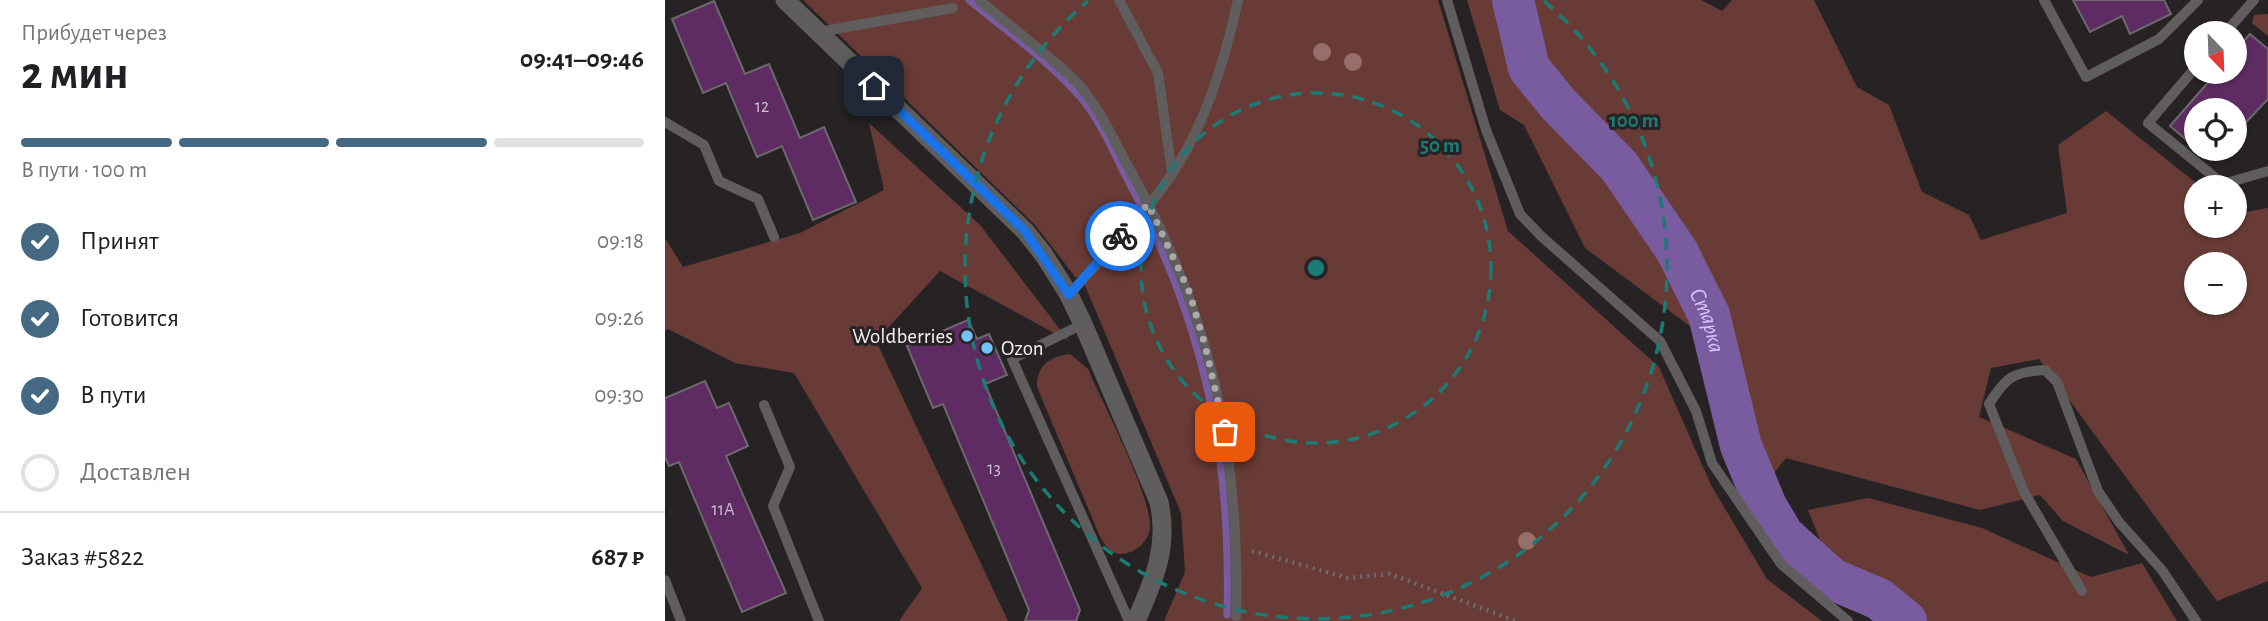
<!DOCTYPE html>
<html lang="ru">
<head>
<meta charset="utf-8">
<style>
	body { margin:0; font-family:"Alegreya Sans",sans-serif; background:#f2f2f2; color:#202124; height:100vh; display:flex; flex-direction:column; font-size:26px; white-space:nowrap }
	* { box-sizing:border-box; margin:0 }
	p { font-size:23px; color:#757577 }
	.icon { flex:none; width:38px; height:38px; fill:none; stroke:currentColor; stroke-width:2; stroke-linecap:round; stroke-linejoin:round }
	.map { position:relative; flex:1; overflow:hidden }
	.drawer { display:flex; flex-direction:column; background:#fff; width:665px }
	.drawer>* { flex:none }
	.needle { width:46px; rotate:157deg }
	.tools { position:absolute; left:1519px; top:21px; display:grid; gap:14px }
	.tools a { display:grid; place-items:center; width:63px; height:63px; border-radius:50%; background:#fff; box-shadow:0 2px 5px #0004; font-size:35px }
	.pin { position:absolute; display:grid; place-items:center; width:60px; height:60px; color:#fff; margin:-30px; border-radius:14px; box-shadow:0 4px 10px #0006 }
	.courier { position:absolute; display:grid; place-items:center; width:70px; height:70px; margin:-35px; border:5px solid #1a73e8; border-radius:50%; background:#fff; color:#222; box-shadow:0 2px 9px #0007 }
	.summary em { font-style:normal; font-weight:700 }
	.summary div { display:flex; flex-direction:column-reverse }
	.summary { display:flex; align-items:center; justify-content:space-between; height:119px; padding:0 21px }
	h1 { font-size:46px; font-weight:700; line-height:52px }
	.bar { display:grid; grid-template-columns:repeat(4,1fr); gap:10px 7px; align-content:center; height:84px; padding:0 21px }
	.bar i { height:9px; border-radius:5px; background:#e0e0e0 }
	.bar .selected { background:#456982 }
	.bar p { grid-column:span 4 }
	.line { display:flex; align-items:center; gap:18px; padding:0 21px; border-top:2px solid #e0e0e0 }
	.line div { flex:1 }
	ol { padding:0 21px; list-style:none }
	li { display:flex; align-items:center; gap:21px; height:77px }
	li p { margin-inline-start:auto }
	li .icon { padding:7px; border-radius:50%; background:#456982; color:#fff; stroke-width:4 }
	li:last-child { color:#757577 }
	li i { width:38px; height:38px; border:4px solid #e0e0e0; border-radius:50% }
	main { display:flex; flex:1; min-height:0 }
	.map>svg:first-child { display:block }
</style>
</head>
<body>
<main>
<section class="drawer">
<div class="summary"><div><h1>2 мин</h1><p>Прибудет через</p></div><em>09:41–09:46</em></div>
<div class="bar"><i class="selected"></i><i class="selected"></i><i class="selected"></i><i></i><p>В пути · 100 m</p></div>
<ol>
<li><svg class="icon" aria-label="check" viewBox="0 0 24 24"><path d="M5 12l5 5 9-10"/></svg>Принят<p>09:18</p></li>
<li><svg class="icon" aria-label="check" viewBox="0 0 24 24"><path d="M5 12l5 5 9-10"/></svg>Готовится<p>09:26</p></li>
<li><svg class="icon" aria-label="check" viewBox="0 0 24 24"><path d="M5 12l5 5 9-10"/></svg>В пути<p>09:30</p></li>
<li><i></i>Доставлен</li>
</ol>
<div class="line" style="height:91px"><div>Заказ #5822</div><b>687 ₽</b></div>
</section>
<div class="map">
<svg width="1603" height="621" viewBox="0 0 1603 621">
	<rect width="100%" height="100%" fill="#272325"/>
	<path fill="#693b36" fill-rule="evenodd" d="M138 0H773L843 231 994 367 1046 485 1102 579 1157 621H499L520 572 516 513 419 283 413 276 411 278 371 226Z
		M802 0H839L856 67 881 98 886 80 866 43 861 0H1036L1057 11 1067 0H1149L1192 87 1224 105 1257 192 1304 215 1316 240 1402 213 1393 145 1441 111 1536 187H1531V226H1570V214L1603 208V581L1552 601 1374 359 1326 368 1314 417 1411 459 1464 555 1398 521 1375 495 1315 510 1121 458 1101 483 1070 386 1029 329 920 248 859 125 835 110ZM1531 264H1570V303H1531Z
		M1603 14V36L1587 23 1589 15Z
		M204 123 315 225 404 341 275 271 211 341 343 621H234L257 588 129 373 70 363 3 329 0 331V238L18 267 135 233 219 190Z
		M405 354 423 369C438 404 485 493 485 526 485 540 471 553 457 554 446 554 442 547 436 539L372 387C372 365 384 357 405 354Z
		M1203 498 1317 528 1426 577 1477 563 1512 621H1229L1167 570 1143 510Z"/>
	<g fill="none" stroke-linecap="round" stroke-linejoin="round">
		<path stroke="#795c9f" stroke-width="7" d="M304 0C341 31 384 61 416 98 436 122 449 154 463 181 540 325 566 453 562 615"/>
		<path stroke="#795c9f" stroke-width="42" id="s1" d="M848 0 864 68 894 105 954 166 1012 251 1044 315 1076 446 1101 506 1118 535 1167 579 1214 599 1241 621"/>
	</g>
	<path fill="#5e2c63" stroke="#6c696d" stroke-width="2" d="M1408 0H1499L1506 14 1465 34 1457 16 1425 32Z
		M49 1 80 74 104 64 135 138 159 127 191 202 148 220 117 146 92 157 61 83 38 93 7 19Z
		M1585 34 1603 49V99L1570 134V110H1531V148L1505 126 1552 72H1570V51Z
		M1532 149H1556L1546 160Z
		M303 320 312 339 324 334 342 375 320 384 415 610 411 621H360L364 610 278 404 268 408 242 346Z
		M40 381 52 408 64 403 83 446 61 456 121 593 77 612 14 462 4 466 0 457V398Z"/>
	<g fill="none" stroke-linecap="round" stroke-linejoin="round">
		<path stroke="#706c6e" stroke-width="4.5" stroke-dasharray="2 5" stroke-linecap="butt" d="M587 551 683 578 725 574 851 621"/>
		<path stroke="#605d5e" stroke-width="10" d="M314 0C344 26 389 58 415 86 435 109 449 141 464 168 546 314 575 449 571 616
			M454 0 493 73 507 173
			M782 0 821 130 855 214 876 236 995 341 1031 411 1047 463 1116 564 1183 621
			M1379 0 1421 77 1494 39 1533 0
			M154 32 288 8
			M1560 33 1589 0
			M1531 67 1483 123 1558 184 1603 171
			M0 122 39 145 54 181 93 199 109 237
			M404 295C440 253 483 213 512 166 543 117 561 56 573 0
			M418 324 347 359 464 621
			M99 405 125 467 108 506 154 621
			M0 580 16 621
			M1417 591 1359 492 1324 404C1341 377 1348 372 1380 370L1392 382 1433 491 1454 522 1497 570 1531 621"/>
		<path stroke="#605d5e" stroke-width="19" d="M120 0 360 231 379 255 404 295 418 324 494 502C504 547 489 580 471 621"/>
	</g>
	<g fill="#966f6b">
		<circle cx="657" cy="52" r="9"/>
		<circle cx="688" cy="62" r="9"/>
		<circle cx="862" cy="541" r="9"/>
	</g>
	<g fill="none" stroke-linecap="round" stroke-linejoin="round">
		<path stroke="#aca9ab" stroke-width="7" stroke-dasharray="0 12.6" d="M455 236 483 204 524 291 540 345 560 432"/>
		<path stroke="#1a73e8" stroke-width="9" d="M209 86 360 231 404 295 455 236"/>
	</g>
	<g fill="none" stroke="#1a7c75" stroke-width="3.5" stroke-dasharray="12 9">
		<circle cx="651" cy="268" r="175"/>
		<path d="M879 1A351 351 0 1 1 423 1"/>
	</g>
	<g fill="#73c1f5" stroke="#272325" stroke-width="2.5">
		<circle cx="302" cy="336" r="7"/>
		<circle cx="322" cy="348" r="7"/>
	</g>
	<g text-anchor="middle" stroke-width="6" stroke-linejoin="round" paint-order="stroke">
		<g font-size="18" fill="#cec0cf">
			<text x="97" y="112">12</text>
			<text x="329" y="474">13</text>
			<text x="58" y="515">11А</text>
		</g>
		<g font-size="21" fill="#f4f1f3" stroke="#272325" text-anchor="end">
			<text x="288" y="343">Woldberries</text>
			<text x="336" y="355" text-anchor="start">Ozon</text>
		</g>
		<g font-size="23" font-style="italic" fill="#d9c3fc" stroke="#272325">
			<text dy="8" stroke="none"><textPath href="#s1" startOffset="382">Старка</textPath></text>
		</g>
	</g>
	<circle cx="651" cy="268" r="10" fill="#1a7c75" stroke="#272325" stroke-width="3.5"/>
	<g font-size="21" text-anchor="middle" font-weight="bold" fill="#1a7c75" stroke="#272325" stroke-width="6" stroke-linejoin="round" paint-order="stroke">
		<text x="969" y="127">100 m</text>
		<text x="775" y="152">50 m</text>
	</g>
</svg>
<div class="tools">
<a><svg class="needle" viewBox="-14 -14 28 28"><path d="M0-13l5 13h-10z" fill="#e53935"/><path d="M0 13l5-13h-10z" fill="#757577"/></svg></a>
<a><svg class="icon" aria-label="locate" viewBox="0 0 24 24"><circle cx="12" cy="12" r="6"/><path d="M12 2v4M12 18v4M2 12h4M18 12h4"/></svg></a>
<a>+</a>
<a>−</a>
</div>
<div class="pin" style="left:560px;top:432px;background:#ea580c"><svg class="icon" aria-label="bag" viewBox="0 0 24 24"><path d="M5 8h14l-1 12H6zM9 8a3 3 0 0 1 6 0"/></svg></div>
<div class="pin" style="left:209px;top:86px;background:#1f2937"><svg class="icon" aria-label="home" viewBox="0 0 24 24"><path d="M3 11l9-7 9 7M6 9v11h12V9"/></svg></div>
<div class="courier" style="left:455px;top:236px"><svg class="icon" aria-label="bike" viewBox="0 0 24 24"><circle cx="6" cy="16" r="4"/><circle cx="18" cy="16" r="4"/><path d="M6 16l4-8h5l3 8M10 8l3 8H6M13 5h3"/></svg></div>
</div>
</main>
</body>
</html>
